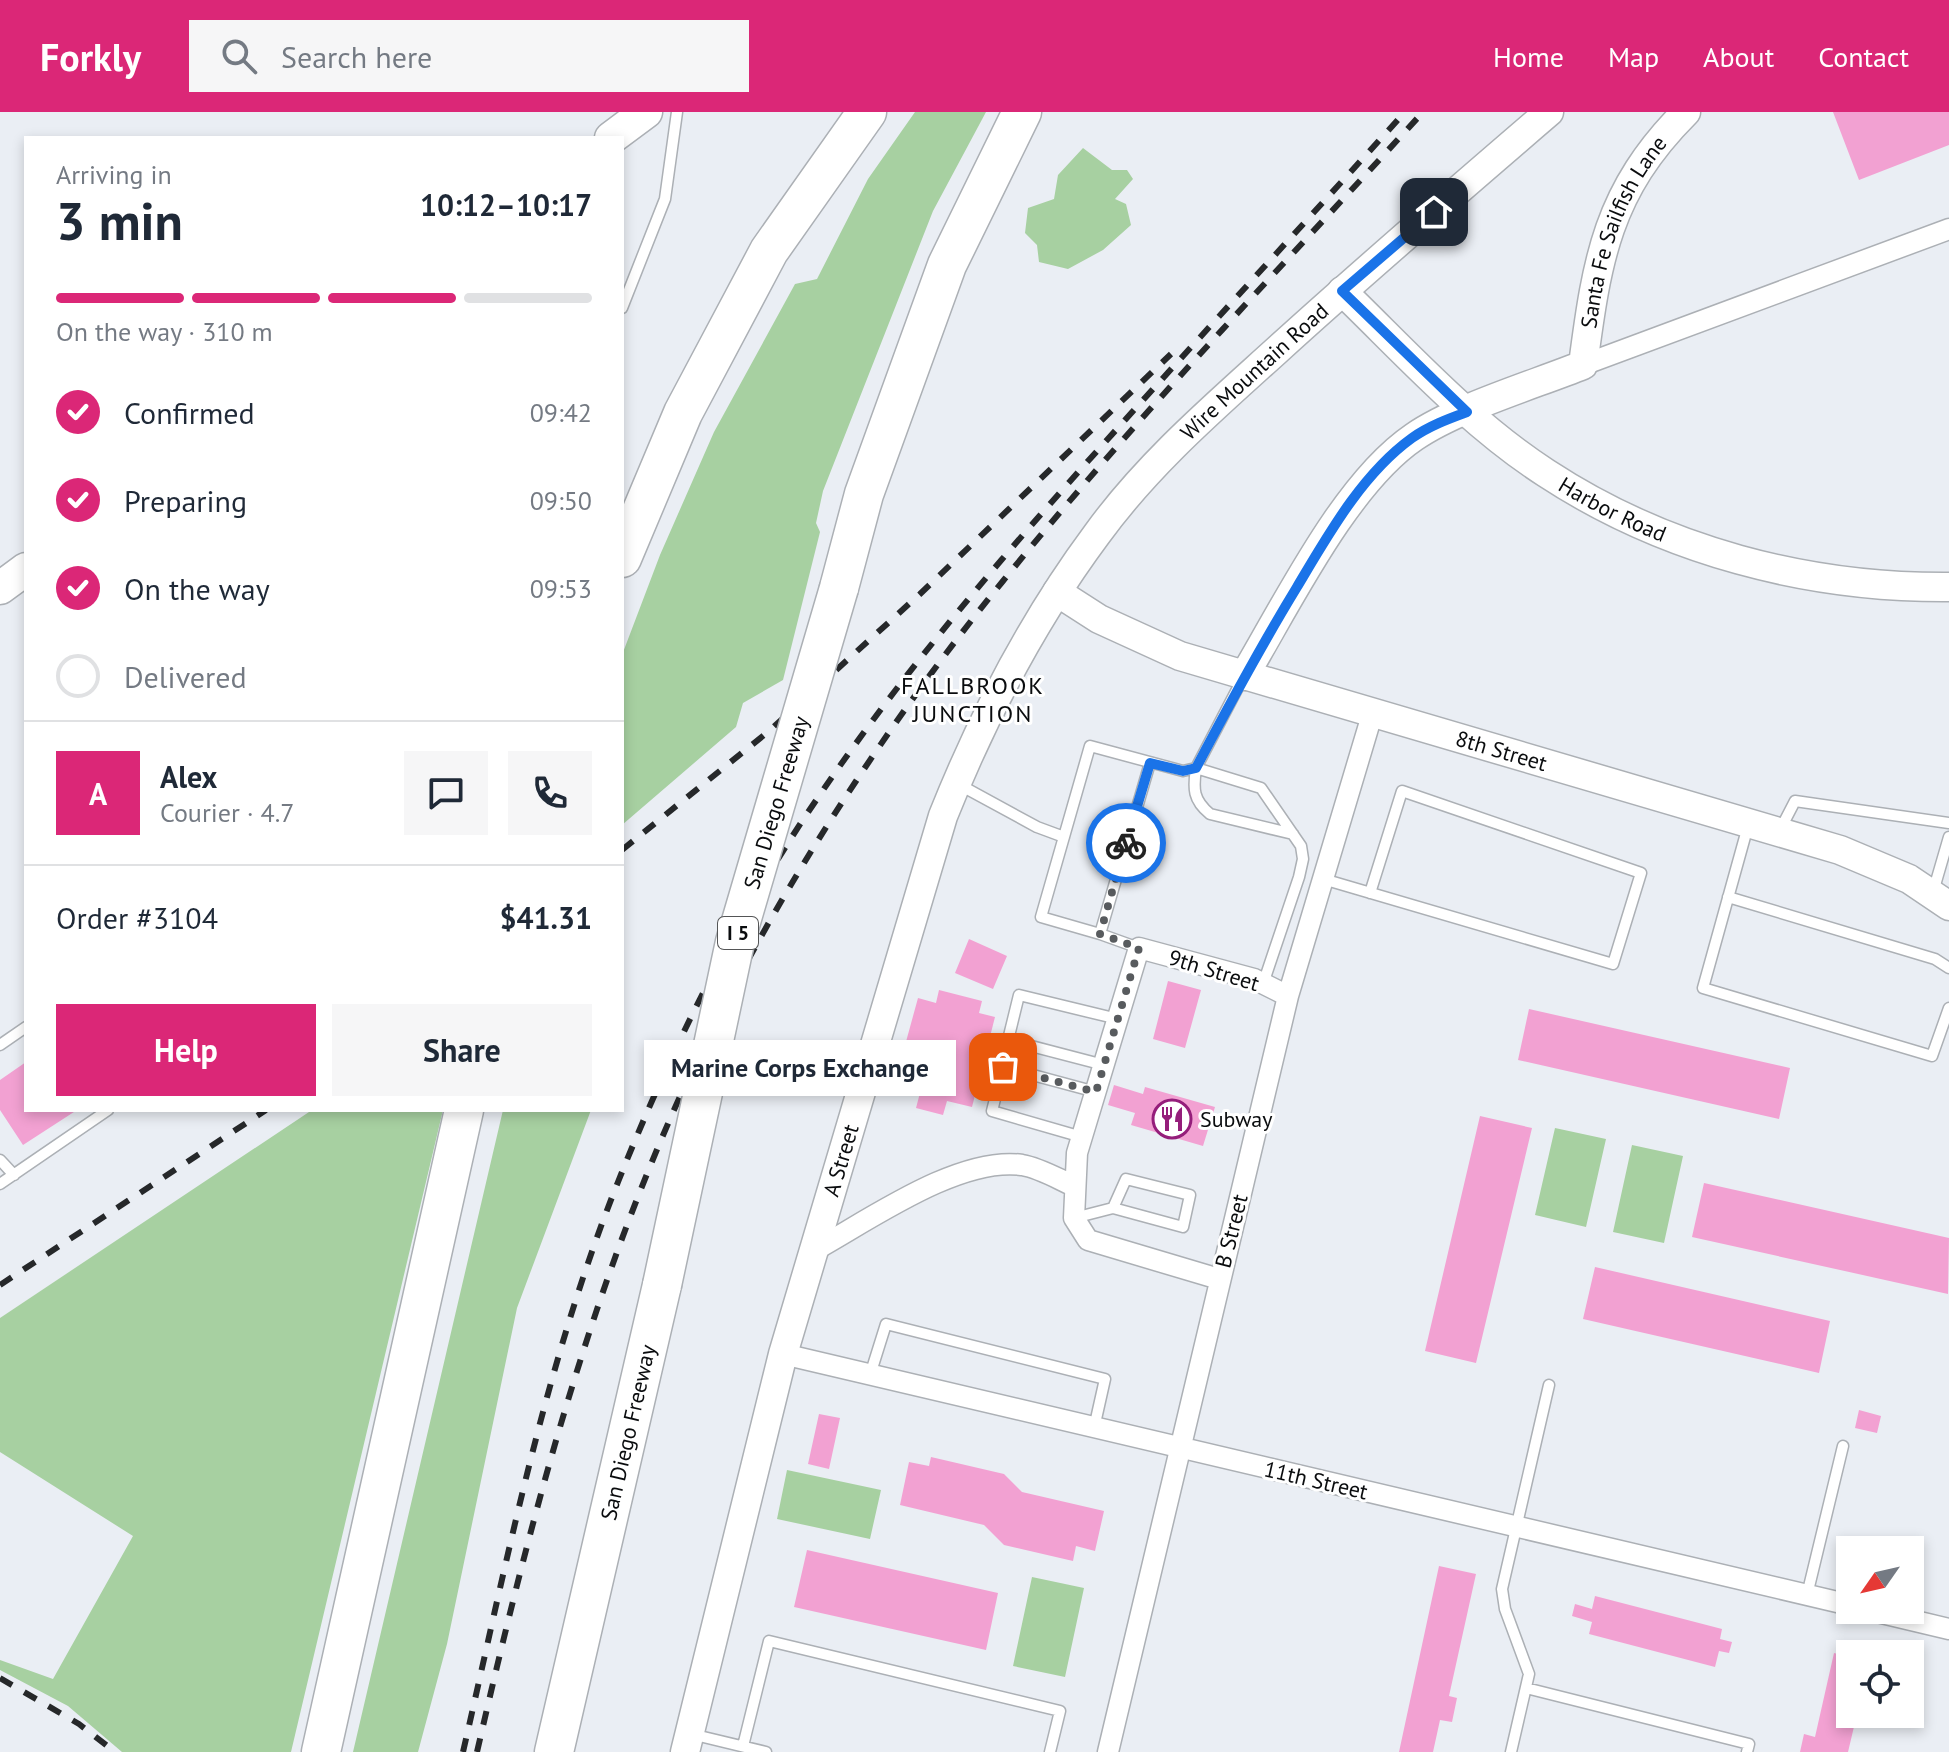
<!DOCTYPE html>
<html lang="en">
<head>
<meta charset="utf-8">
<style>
	body { margin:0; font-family:"PT Sans",sans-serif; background:#f6f6f7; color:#1f2937; height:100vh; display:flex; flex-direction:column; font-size:30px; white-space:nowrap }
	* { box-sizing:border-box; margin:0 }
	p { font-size:26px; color:#747a83 }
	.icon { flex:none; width:44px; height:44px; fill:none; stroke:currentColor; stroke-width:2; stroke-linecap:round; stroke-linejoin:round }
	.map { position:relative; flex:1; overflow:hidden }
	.drawer { position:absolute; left:24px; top:24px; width:600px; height:976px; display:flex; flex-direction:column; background:#fff; border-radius:0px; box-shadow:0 4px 12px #0003 }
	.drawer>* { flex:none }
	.needle { width:52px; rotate:236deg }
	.fabs { position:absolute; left:1836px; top:1424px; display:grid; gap:16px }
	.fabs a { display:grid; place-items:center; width:88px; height:88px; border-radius:0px; background:#fff; box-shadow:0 4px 12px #0003; font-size:40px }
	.pin { position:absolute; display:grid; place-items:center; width:68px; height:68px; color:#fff; margin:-34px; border-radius:16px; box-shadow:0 4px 12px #0006 }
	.courier { position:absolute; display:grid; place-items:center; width:80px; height:80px; margin:-40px; border:6px solid #1a73e8; border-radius:50%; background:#fff; color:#222; box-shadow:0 2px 10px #0007 }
	.bubble { position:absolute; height:56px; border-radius:0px; background:#fff; box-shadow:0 4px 12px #0003; font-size:26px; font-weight:700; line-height:56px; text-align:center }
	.overview em { font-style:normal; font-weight:700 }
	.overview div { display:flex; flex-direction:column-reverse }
	.overview { display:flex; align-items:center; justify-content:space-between; height:136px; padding:0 32px }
	h1 { font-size:52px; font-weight:700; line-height:60px }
	.bar { display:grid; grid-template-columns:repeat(4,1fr); gap:12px 8px; align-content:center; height:96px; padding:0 32px }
	.bar i { height:10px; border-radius:6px; background:#e0e1e3 }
	.bar .selected { background:#db2777 }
	.bar p { grid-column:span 4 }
	.line { display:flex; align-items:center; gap:20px; padding:0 32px; border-top:2px solid #e0e1e3 }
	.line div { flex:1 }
	.round { display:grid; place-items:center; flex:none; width:84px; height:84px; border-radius:0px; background:#f6f6f7 }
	ol { padding:0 32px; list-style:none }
	li { display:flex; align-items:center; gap:24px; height:88px }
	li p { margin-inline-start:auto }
	li .icon { padding:8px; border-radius:50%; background:#db2777; color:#fff; stroke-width:4 }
	li:last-child { color:#747a83 }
	li i { width:44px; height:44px; border:4px solid #e0e1e3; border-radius:50% }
	.cta { display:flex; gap:16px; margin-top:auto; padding:16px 32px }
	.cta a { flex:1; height:92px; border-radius:0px; background:#db2777; color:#fff; font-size:32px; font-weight:700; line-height:92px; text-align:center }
	.cta a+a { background:#f6f6f7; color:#1f2937 }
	header { display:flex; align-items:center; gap:48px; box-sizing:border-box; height:112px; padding:0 40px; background:#db2777; color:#fff }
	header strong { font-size:38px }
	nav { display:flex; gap:44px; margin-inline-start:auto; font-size:28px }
	.search { width:560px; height:72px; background:#f6f6f7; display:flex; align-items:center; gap:20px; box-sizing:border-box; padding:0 28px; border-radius:0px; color:#747a83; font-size:30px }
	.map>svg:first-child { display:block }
</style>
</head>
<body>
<header>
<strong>Forkly</strong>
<div class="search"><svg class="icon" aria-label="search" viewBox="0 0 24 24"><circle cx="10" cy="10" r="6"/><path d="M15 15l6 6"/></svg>Search here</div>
<nav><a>Home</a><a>Map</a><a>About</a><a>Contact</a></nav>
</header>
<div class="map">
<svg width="1949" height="1640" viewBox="0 0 1949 1640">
	<rect width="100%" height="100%" fill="#eaeef4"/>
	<path fill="#a7d0a1" d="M915 0H986L933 99 823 379 816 411 820 420 783 568 743 591 736 615 622 713V543L660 443 714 320 795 172 817 167 868 67Z
		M1083 36 1112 58H1127L1133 67 1115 87 1126 92 1131 113 1103 138 1068 157 1039 150 1037 133 1025 121 1028 96 1054 87 1058 63Z
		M312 998H443L291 1640H122L68 1594 0 1558V1548L53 1567 133 1424 0 1340V1206Z
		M503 998H591L517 1196 447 1532 418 1640H353Z
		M1555 1016 1606 1027 1586 1115 1535 1103Z
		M1632 1033 1683 1044 1664 1131 1613 1120Z
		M787 1358 881 1378 870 1427 777 1407Z
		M1032 1465 1084 1476 1065 1565 1013 1554Z"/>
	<path fill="#f2a1d2" d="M1833 0H1949V33L1859 68Z
		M969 827 1007 844 993 877 955 861Z
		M1168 869 1201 878 1185 936 1153 927Z
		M939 878 982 889 979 901 995 905 972 995 947 989 943 1003 916 996 921 977 912 974 921 941 904 937 918 886 936 891Z
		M1529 897 1790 956 1779 1007 1518 948Z
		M26 950V998H77L23 1033 0 998V968Z
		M1114 973 1143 982 1145 975 1215 995 1203 1034 1131 1013 1135 1001 1108 993Z
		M1480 1004 1532 1016 1476 1251 1425 1239Z
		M1704 1071 1949 1126 1948 1182 1692 1125Z
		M1595 1155 1830 1209 1819 1261 1583 1207Z
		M1859 1298 1881 1304 1877 1321 1855 1316Z
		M819 1302 840 1306 829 1357 808 1352Z
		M931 1345 1004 1362 1022 1380 1104 1399 1095 1439 1076 1434 1073 1449 1004 1433 984 1413 900 1393 909 1350 929 1354Z
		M807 1438 998 1481 986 1538 794 1495Z
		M1439 1454 1476 1462 1449 1584 1457 1586 1452 1610 1440 1608 1433 1640H1399Z
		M1595 1484 1722 1517 1720 1527 1732 1530 1729 1541 1719 1539 1715 1555 1589 1522 1592 1510 1572 1504 1575 1492 1592 1497Z
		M1834 1541 1850 1545V1602H1857L1848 1640H1800L1804 1622 1815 1625Z"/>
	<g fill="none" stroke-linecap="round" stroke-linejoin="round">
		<defs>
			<path id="lane" d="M622 196 665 87 677 0
				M1150 651 1100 822 1041 805 1090 634 1183 659 1196 656 1243 566
				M958 672 1037 715 1064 725
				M1748 714 1703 876 1932 944 1949 896
				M1781 716 1795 689 1949 711
				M1323 767 1613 852 1641 761 1402 679 1370 781
				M1933 780 1949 725
				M1728 785 1935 847 1949 856
				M1100 822 1139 836
				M1263 872 1299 765 1303 747 1301 734 1261 676 1196 656C1193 677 1193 688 1210 702L1293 722
				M0 933 26 915
				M1104 953 1008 928 1019 883 1118 907
				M1003 955 1008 928
				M1082 1025 992 999 1003 955 1096 980
				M0 1048 14 1063
				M0 1072 108 998
				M1074 1106 1113 1096 1183 1115 1190 1083 1126 1067 1113 1096
				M870 1263 886 1212 1105 1267 1094 1316
				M1807 1483 1843 1334
				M1526 1576 1749 1632 1747 1640
				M691 1622 766 1640
				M743 1634 769 1529 1060 1599 1050 1640
				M1511 1640 1529 1562 1505 1497 1502 1477 1549 1273"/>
			<path id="street" d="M1583 253 1949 117
				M813 1139C868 1109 958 1044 1022 1053 1040 1056 1058 1067 1074 1074
				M1219 1167 1088 1128 1074 1106 1077 1041 1139 836 1254 867 1288 884
				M783 1242 1850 1493
				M1869 1498 1949 1517
				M1108 1640 1288 884 1372 603"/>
			<g id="secondary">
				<path id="s1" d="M1342 179C1407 242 1470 312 1546 361 1665 439 1807 476 1949 475"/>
				<path id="s2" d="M1057 480 1099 507 1180 544 1840 738 1909 767 1949 794"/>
				<path id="s3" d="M1244 564C1287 492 1345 372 1414 325 1456 296 1533 273 1583 253 1597 147 1607 79 1686 0"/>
				<path id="s4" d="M685 1640 783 1242 943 704C983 604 1033 508 1097 422 1147 353 1212 297 1275 240 1365 158 1457 79 1549 0"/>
			</g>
			<path id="primary" d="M611 26 646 0
				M0 476 26 457"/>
			<g id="highway">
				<path d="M622 446 683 301 769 139 867 0"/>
				<path d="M839 476 864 382 947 153 1022 0"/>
				<path d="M321 1640 464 998"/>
				<path id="s5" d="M554 1640 662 1173"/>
			</g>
		</defs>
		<use href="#lane" stroke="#acb0b5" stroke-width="13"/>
		<use href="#street" stroke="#acb0b5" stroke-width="23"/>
		<use href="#secondary" stroke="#acb0b5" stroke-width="31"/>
		<use href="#primary" stroke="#acb0b5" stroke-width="35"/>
		<use href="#highway" stroke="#acb0b5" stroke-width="41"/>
		<use href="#lane" stroke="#fff" stroke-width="10"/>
		<use href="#street" stroke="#fff" stroke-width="20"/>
		<use href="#secondary" stroke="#fff" stroke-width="28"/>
		<use href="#primary" stroke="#fff" stroke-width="32"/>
		<use href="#highway" stroke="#fff" stroke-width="38"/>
		<path stroke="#26282a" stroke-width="6" stroke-dasharray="14 14" stroke-linecap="butt" d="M622 738 769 619 920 482 1171 242
			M0 1173 266 998
			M0 1566 79 1612 115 1640
			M463 1640C507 1449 545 1252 618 1070 671 937 738 802 819 684 916 541 1029 414 1144 287 1231 191 1318 96 1405 0
			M477 1640C537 1379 605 1119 731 880 804 740 903 591 1003 469 1135 306 1282 155 1423 0"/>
		<defs>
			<g id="highway-bridge">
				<path id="s6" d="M662 1173 735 830 839 476"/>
			</g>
		</defs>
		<use href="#highway-bridge" stroke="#acb0b5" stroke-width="41" stroke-linecap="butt"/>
		<use href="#highway-bridge" stroke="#fff" stroke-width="38"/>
	</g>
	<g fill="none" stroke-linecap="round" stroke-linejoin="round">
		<path stroke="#585b5e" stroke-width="8" stroke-dasharray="0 14.4" d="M1003 955 1096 980 1139 836 1100 822 1126 731"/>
		<path stroke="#1a73e8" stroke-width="10" d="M1126 731 1150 651 1183 659 1196 656C1228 595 1261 534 1297 475 1328 423 1362 362 1412 326 1429 314 1448 307 1467 300L1342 179 1434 100"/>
	</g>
	<defs>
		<symbol id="restaurant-ring" viewBox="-11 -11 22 22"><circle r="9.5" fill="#fff" stroke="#951e7b" stroke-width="1.5"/><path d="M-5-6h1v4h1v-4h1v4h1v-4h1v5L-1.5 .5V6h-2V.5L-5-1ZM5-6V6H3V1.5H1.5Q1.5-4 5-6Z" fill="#951e7b"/></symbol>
	</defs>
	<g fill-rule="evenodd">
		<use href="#restaurant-ring" x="1150" y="985" width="44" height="44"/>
	</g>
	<g text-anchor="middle" stroke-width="6" stroke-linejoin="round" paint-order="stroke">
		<rect fill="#fff" stroke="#545556" stroke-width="2" x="718" y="805" width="40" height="32" rx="6"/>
		<g font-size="20" font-weight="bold" fill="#0a0c0e">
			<text x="738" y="828">I 5</text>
		</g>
		<g font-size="22" fill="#0a0c0e" stroke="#fff">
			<text dy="8" stroke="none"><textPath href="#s3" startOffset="620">Santa Fe Sailfish Lane</textPath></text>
			<text dy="8" stroke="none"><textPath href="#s4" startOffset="1520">Wire Mountain Road</textPath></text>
			<text dy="8" stroke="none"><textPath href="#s1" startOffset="350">Harbor Road</textPath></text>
			<text dy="8" stroke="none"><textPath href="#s2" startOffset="474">8th Street</textPath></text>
			<text dy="8" stroke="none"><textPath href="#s6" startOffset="496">San Diego Freeway</textPath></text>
			<text transform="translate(1214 858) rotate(17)" y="8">9th Street</text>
			<text dy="8" stroke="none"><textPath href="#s4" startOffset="612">A Street</textPath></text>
			<text transform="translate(1231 1119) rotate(-76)" y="8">B Street</text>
			<text dy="8" stroke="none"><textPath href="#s5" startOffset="328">San Diego Freeway</textPath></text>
			<text transform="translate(1316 1368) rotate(13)" y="8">11th Street</text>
		</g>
		<g font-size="22" fill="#0a0c0e" stroke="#fff" text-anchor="start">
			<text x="1200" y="1015">Subway</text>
		</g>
		<g font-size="24" letter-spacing="2" fill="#0a0c0e" stroke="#fff">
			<text x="973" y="582">FALLBROOK<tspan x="973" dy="28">JUNCTION</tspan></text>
		</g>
	</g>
</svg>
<div class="fabs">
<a><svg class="needle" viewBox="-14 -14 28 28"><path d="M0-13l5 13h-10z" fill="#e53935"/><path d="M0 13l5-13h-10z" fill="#747a83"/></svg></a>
<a><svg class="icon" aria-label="locate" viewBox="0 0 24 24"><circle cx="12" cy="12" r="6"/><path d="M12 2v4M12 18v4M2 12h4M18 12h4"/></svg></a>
</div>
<div class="pin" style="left:1003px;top:955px;background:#ea580c"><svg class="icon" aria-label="bag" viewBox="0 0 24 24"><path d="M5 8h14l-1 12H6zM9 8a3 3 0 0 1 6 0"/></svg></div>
<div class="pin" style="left:1434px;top:100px;background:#1f2937"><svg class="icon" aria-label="home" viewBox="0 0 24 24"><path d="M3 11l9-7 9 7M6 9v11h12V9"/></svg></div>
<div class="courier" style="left:1126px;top:731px"><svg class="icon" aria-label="bike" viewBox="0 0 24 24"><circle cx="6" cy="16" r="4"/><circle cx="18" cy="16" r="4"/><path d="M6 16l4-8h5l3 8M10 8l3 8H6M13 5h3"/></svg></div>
<div class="bubble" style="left:644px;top:928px;width:312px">Marine Corps Exchange</div>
<section class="drawer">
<div class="overview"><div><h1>3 min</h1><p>Arriving in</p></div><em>10:12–10:17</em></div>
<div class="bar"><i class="selected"></i><i class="selected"></i><i class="selected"></i><i></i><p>On the way · 310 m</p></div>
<ol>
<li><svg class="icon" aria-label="check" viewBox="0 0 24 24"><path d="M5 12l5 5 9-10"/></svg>Confirmed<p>09:42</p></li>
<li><svg class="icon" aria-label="check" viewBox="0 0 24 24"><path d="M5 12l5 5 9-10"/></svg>Preparing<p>09:50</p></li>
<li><svg class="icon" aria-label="check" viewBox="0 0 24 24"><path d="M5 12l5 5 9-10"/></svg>On the way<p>09:53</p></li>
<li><i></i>Delivered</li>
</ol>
<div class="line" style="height:144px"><b class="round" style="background:#db2777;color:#fff">A</b><div><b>Alex</b><p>Courier · 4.7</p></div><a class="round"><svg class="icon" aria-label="chat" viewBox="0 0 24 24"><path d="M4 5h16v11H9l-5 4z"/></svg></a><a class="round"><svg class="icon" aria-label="phone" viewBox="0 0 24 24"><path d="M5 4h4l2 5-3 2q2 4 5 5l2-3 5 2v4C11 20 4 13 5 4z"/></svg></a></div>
<div class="line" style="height:104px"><div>Order #3104</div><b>$41.31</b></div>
<div class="cta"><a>Help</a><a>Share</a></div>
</section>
</div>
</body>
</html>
